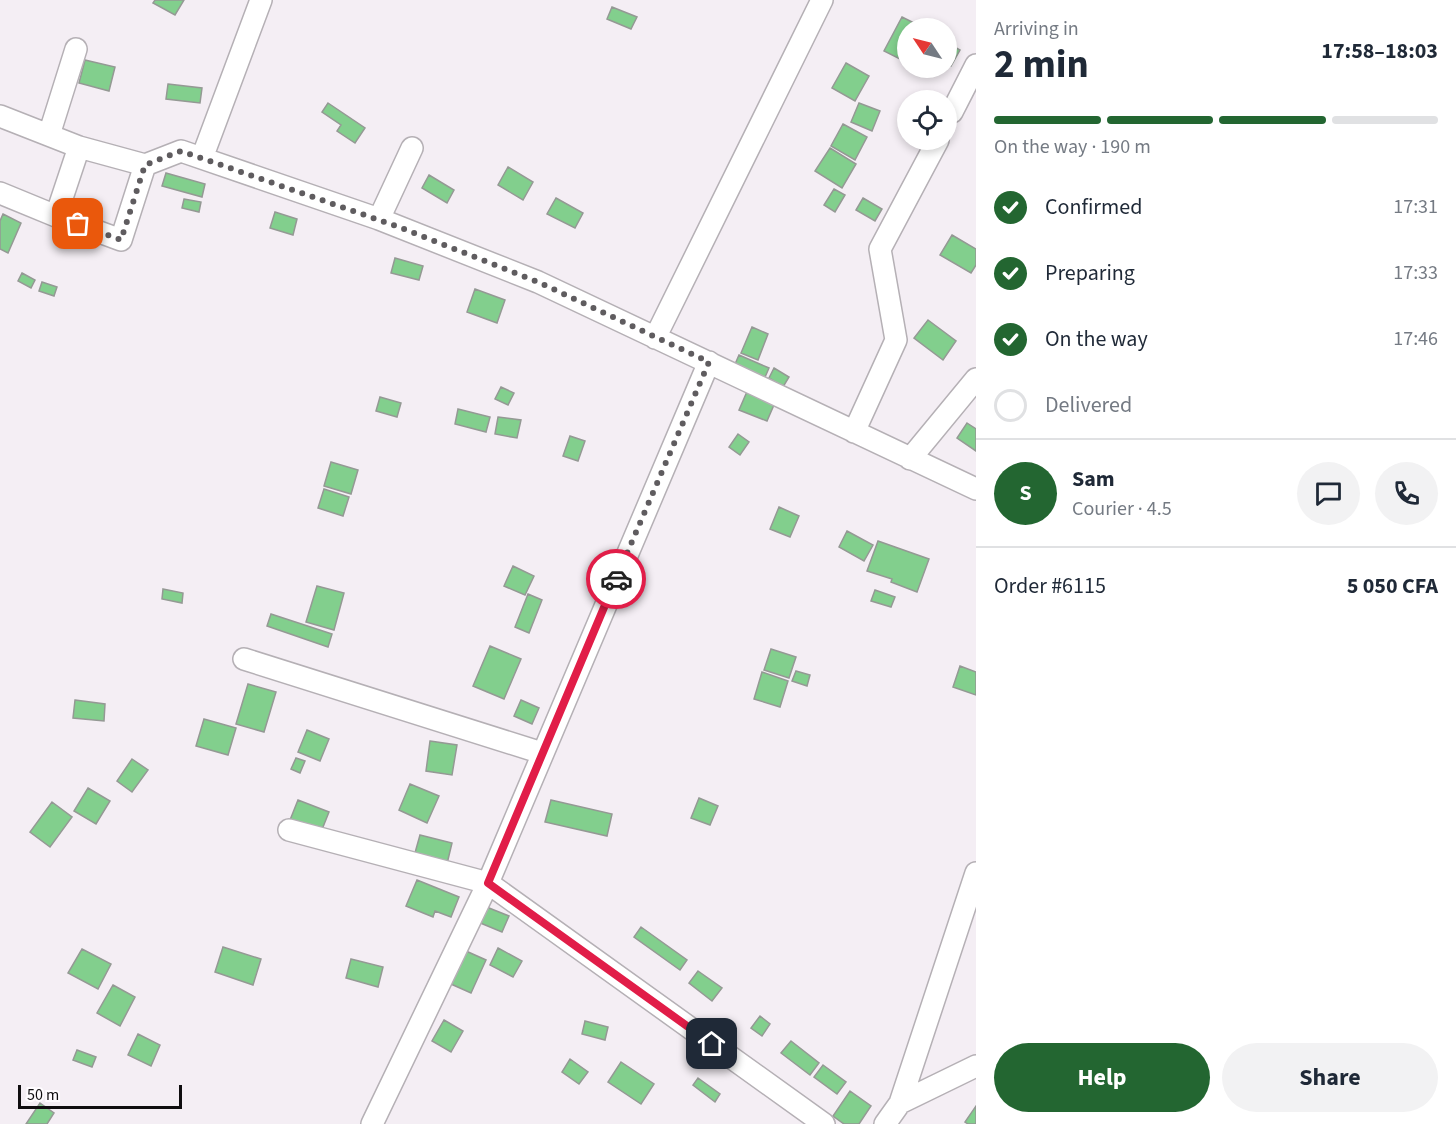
<!DOCTYPE html>
<html lang="en">
<head>
<meta charset="utf-8">
<style>
	body { margin:0; font-family:"Source Sans 3",sans-serif; background:#f2f2f3; color:#1f2937; height:100vh; display:flex; flex-direction:column; font-size:22px; white-space:nowrap }
	* { box-sizing:border-box; margin:0 }
	p { font-size:20px; color:#747a83 }
	.icon { flex:none; width:33px; height:33px; fill:none; stroke:currentColor; stroke-width:2; stroke-linecap:round; stroke-linejoin:round }
	.map { position:relative; flex:1; overflow:hidden }
	.drawer { display:flex; flex-direction:column; background:#fff; width:480px }
	.drawer>* { flex:none }
	.needle { width:39px; rotate:305deg }
	.tools { position:absolute; left:897px; top:18px; display:grid; gap:12px }
	.tools a { display:grid; place-items:center; width:60px; height:60px; border-radius:50%; background:#fff; box-shadow:0 3px 9px #0003; font-size:30px }
	.scale { position:absolute; left:18px; bottom:15px; width:164px; box-sizing:border-box; padding-left:6px; border:3px solid #0f0d0f; border-top:0; font-size:16px; line-height:21px; white-space:nowrap; color:#0f0d0f; -webkit-text-stroke:4px #fffcff; paint-order:stroke }
	.pin { position:absolute; display:grid; place-items:center; width:51px; height:51px; color:#fff; margin:-26px; border-radius:12px; box-shadow:0 3px 9px #0006 }
	.courier { position:absolute; display:grid; place-items:center; width:60px; height:60px; margin:-30px; border:4px solid #e11d48; border-radius:50%; background:#fff; color:#222; box-shadow:0 2px 8px #0007 }
	.summary em { font-style:normal; font-weight:700 }
	.summary div { display:flex; flex-direction:column-reverse }
	.summary { display:flex; align-items:center; justify-content:space-between; height:102px; padding:0 18px }
	h1 { font-size:39px; font-weight:700; line-height:45px }
	.bar { display:grid; grid-template-columns:repeat(4,1fr); gap:9px 6px; align-content:center; height:72px; padding:0 18px }
	.bar i { height:8px; border-radius:4px; background:#e0e1e3 }
	.bar .current { background:#236631 }
	.bar p { grid-column:span 4 }
	.line { display:flex; align-items:center; gap:15px; padding:0 18px; border-top:2px solid #e0e1e3 }
	.line div { flex:1 }
	.round { display:grid; place-items:center; flex:none; width:63px; height:63px; border-radius:32px; background:#f2f2f3 }
	ol { padding:0 18px; list-style:none }
	li { display:flex; align-items:center; gap:18px; height:66px }
	li p { margin-inline-start:auto }
	li .icon { padding:6px; border-radius:50%; background:#236631; color:#fff; stroke-width:4 }
	li:last-child { color:#747a83 }
	li i { width:33px; height:33px; border:3px solid #e0e1e3; border-radius:50% }
	.primary-button { display:flex; gap:12px; margin-top:auto; padding:12px 18px }
	.primary-button a { flex:1; height:69px; border-radius:36px; background:#236631; color:#fff; font-size:24px; font-weight:700; line-height:69px; text-align:center }
	.primary-button a+a { background:#f2f2f3; color:#1f2937 }
	main { display:flex; flex:1; min-height:0 }
	.map>svg:first-child { display:block }
</style>
</head>
<body>
<main>
<div class="map">
<svg width="976" height="1124" viewBox="0 0 976 1124">
	<rect width="100%" height="100%" fill="#f4eef4"/>
	<path fill="#82cf8d" stroke="#949994" stroke-width="1.5" d="M155 0H184L175 15 153 3Z
		M612 7 637 17 631 29 607 19Z
		M902 17 924 28H908V63L884 51Z
		M946 42 960 50 951 66 946 63Z
		M85 60 115 67 109 91 79 83Z
		M846 63 869 76 855 101 832 88Z
		M168 84 202 88 200 103 166 99Z
		M328 103 365 128 355 143 337 131 341 125 322 112Z
		M859 103 880 111 872 131 851 122Z
		M843 124 867 137 855 160 831 146Z
		M830 148 856 164 842 188 815 171Z
		M508 167 533 182 523 200 498 185Z
		M166 173 205 184 202 197 162 186Z
		M429 175 454 190 447 203 422 188Z
		M834 189 845 195 835 212 824 205Z
		M556 198 583 213 575 228 547 214Z
		M863 198 882 209 875 221 856 210Z
		M184 199 201 202 199 212 182 208Z
		M275 212 297 219 293 235 270 228Z
		M3 214 21 223 8 253 0 249V221Z
		M952 235 976 249V265L971 273 940 255Z
		M395 258 423 266 419 280 391 273Z
		M22 273 35 280 31 288 18 281Z
		M42 282 57 287 54 296 39 291Z
		M475 289 505 300 497 323 467 312Z
		M928 320 956 341 943 360 914 338Z
		M752 327 768 334 758 360 741 353Z
		M739 355 769 368 762 384 732 371Z
		M774 368 789 377 783 387 769 378Z
		M501 387 514 393 508 405 495 399Z
		M749 387 777 398 767 421 739 410Z
		M380 397 401 403 397 417 376 411Z
		M458 409 490 417 486 432 455 424Z
		M498 417 521 420 517 438 495 434Z
		M967 423 976 429V451L957 438Z
		M738 434 749 442 740 455 729 447Z
		M570 436 585 441 578 461 563 456Z
		M331 462 358 470 351 494 324 486Z
		M324 489 349 497 343 516 318 508Z
		M779 507 799 516 790 537 770 529Z
		M847 531 873 545 864 561 839 547Z
		M878 541 929 559 917 592 891 582 892 579 867 571Z
		M513 566 534 576 525 595 504 586Z
		M317 586 344 593 334 630 306 622Z
		M163 589 183 593 182 603 162 599Z
		M875 590 895 597 891 607 871 601Z
		M528 594 542 600 529 633 515 627Z
		M271 614 332 634 328 647 267 626Z
		M490 646 521 659 504 699 473 686Z
		M771 649 796 657 789 678 764 670Z
		M960 666 976 672V695L953 687Z
		M796 671 810 675 807 686 792 681Z
		M762 672 788 681 780 707 754 699Z
		M248 684 276 692 264 732 236 724Z
		M75 700 105 704 104 721 73 718Z
		M521 700 539 708 532 724 514 716Z
		M204 719 236 728 228 755 196 746Z
		M307 730 329 739 320 761 298 752Z
		M430 741 457 745 452 775 426 771Z
		M296 758 305 761 300 773 291 769Z
		M132 759 148 770 132 792 117 781Z
		M410 784 439 796 427 823 399 810Z
		M88 788 110 801 96 824 74 811Z
		M699 798 718 806 710 825 691 818Z
		M298 800 329 812 319 837 288 825Z
		M551 800 612 814 607 836 545 822Z
		M52 802 72 817 50 847 30 832Z
		M420 835 452 843 446 868 413 860Z
		M417 880 459 897 451 917 435 911 433 917 406 906Z
		M484 906 509 916 502 932 478 922Z
		M641 927 687 960 680 970 634 937Z
		M223 947 261 959 253 985 215 972Z
		M457 947 486 960 471 993 442 980Z
		M498 948 522 961 513 977 490 965Z
		M82 949 111 964 98 989 68 973Z
		M351 959 383 967 378 987 346 978Z
		M698 971 722 988 712 1001 689 983Z
		M113 985 135 997 120 1026 97 1013Z
		M760 1016 770 1024 762 1036 751 1028Z
		M444 1020 463 1031 451 1052 432 1041Z
		M585 1021 608 1027 605 1040 582 1034Z
		M138 1034 160 1045 151 1066 128 1055Z
		M791 1041 819 1063 810 1075 781 1053Z
		M77 1050 96 1057 92 1067 73 1060Z
		M570 1059 588 1072 579 1084 562 1072Z
		M621 1062 654 1084 641 1104 608 1082Z
		M823 1065 846 1082 837 1094 814 1077Z
		M698 1078 720 1094 715 1102 693 1085Z
		M850 1091 871 1106 859 1124H844L833 1116Z
		M40 1103 54 1113 47 1124H26Z
		M976 1106V1124H968L965 1122Z"/>
	<g fill="none" stroke-linecap="round" stroke-linejoin="round">
		<defs>
			<path id="minor" d="M952 112 976 65
				M0 116 79 147 145 165 181 151 379 219 538 282 976 489
				M49 135 76 49
				M202 158 261 0
				M0 193 56 216 79 147
				M56 216 121 240 145 165
				M379 219 412 148
				M655 338 822 0
				M854 432 896 340 880 249 938 140
				M910 459 976 379
				M244 659 542 753
				M289 830 488 883 824 1124
				M900 1103 976 1066
				M372 1124 488 883 709 362
				M885 1124 900 1103 976 873"/>
		</defs>
		<use href="#minor" stroke="#b5b0b5" stroke-width="24"/>
		<use href="#minor" stroke="#fff" stroke-width="21"/>
	</g>
	<g fill="none" stroke-linecap="round" stroke-linejoin="round">
		<path stroke="#5f5c5f" stroke-width="6" stroke-dasharray="0 10.8" d="M78 224 121 240 145 165 181 151 399 227 538 282 709 362 616 579"/>
		<path stroke="#e11d48" stroke-width="8" d="M616 579 488 883 712 1044"/>
	</g>
</svg>
<div class="tools">
<a><svg class="needle" viewBox="-14 -14 28 28"><path d="M0-13l5 13h-10z" fill="#e53935"/><path d="M0 13l5-13h-10z" fill="#747a83"/></svg></a>
<a><svg class="icon" aria-label="locate" viewBox="0 0 24 24"><circle cx="12" cy="12" r="6"/><path d="M12 2v4M12 18v4M2 12h4M18 12h4"/></svg></a>
</div>
<div class="scale">50 m</div>
<div class="pin" style="left:78px;top:224px;background:#ea580c"><svg class="icon" aria-label="bag" viewBox="0 0 24 24"><path d="M5 8h14l-1 12H6zM9 8a3 3 0 0 1 6 0"/></svg></div>
<div class="pin" style="left:712px;top:1044px;background:#1f2937"><svg class="icon" aria-label="home" viewBox="0 0 24 24"><path d="M3 11l9-7 9 7M6 9v11h12V9"/></svg></div>
<div class="courier" style="left:616px;top:579px"><svg class="icon" aria-label="car" viewBox="0 0 24 24"><path d="M5 17H2v-5l4-1 3-4h7l3 4 3 1v5h-3M9 17h6M6 11h13"/><circle cx="7" cy="17" r="2"/><circle cx="17" cy="17" r="2"/></svg></div>
</div>
<section class="drawer">
<div class="summary"><div><h1>2 min</h1><p>Arriving in</p></div><em>17:58–18:03</em></div>
<div class="bar"><i class="current"></i><i class="current"></i><i class="current"></i><i></i><p>On the way · 190 m</p></div>
<ol>
<li><svg class="icon" aria-label="check" viewBox="0 0 24 24"><path d="M5 12l5 5 9-10"/></svg>Confirmed<p>17:31</p></li>
<li><svg class="icon" aria-label="check" viewBox="0 0 24 24"><path d="M5 12l5 5 9-10"/></svg>Preparing<p>17:33</p></li>
<li><svg class="icon" aria-label="check" viewBox="0 0 24 24"><path d="M5 12l5 5 9-10"/></svg>On the way<p>17:46</p></li>
<li><i></i>Delivered</li>
</ol>
<div class="line" style="height:108px"><b class="round" style="background:#236631;color:#fff">S</b><div><b>Sam</b><p>Courier · 4.5</p></div><a class="round"><svg class="icon" aria-label="chat" viewBox="0 0 24 24"><path d="M4 5h16v11H9l-5 4z"/></svg></a><a class="round"><svg class="icon" aria-label="phone" viewBox="0 0 24 24"><path d="M5 4h4l2 5-3 2q2 4 5 5l2-3 5 2v4C11 20 4 13 5 4z"/></svg></a></div>
<div class="line" style="height:78px"><div>Order #6115</div><b>5 050 CFA</b></div>
<div class="primary-button"><a>Help</a><a>Share</a></div>
</section>
</main>
</body>
</html>
